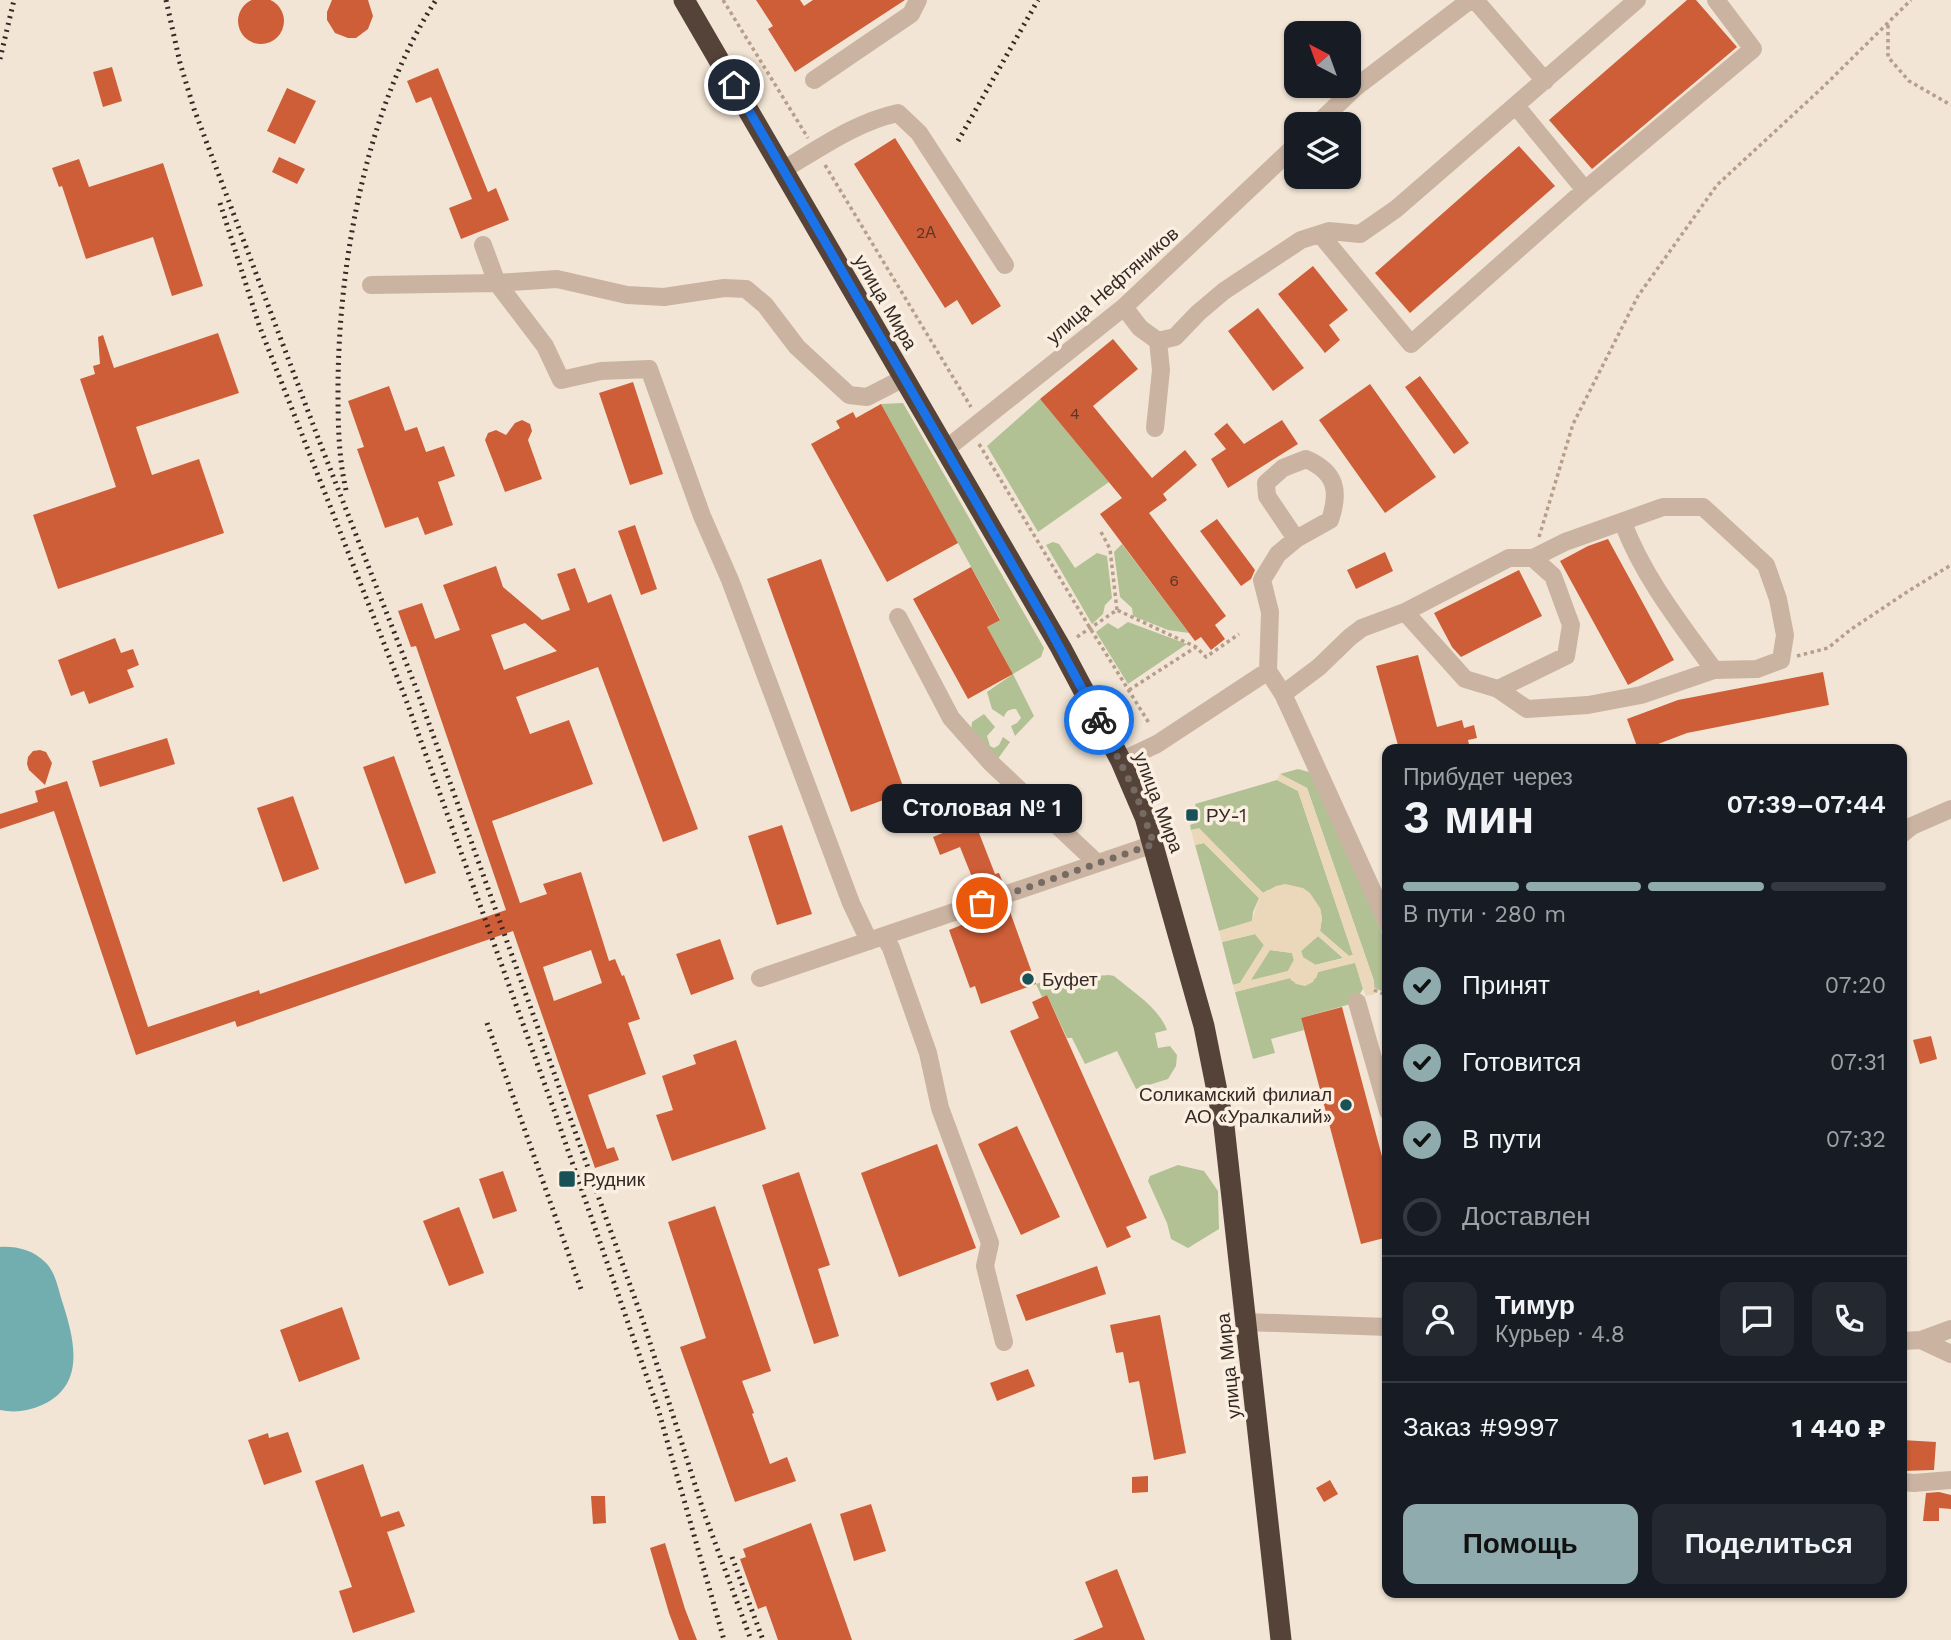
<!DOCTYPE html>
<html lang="ru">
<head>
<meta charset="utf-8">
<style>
	body { margin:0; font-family:"Work Sans",sans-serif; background:#242831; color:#f1f3f6; height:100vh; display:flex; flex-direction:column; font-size:26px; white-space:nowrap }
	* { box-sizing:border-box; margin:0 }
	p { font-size:23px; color:#9ea1a6 }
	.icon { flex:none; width:38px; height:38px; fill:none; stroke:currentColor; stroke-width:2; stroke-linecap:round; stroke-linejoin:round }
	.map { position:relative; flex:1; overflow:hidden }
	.details { position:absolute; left:1382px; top:744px; width:525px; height:854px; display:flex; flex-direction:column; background:#171b24; border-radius:14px; box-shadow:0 2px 5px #0004 }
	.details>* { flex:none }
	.needle { width:46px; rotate:319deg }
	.fabs { position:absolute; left:1284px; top:21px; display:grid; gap:14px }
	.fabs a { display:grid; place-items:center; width:77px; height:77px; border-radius:14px; background:#171b24; box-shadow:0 2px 5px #0004; font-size:35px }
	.pin { position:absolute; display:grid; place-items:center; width:60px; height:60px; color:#fff; margin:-30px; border:4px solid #fff; border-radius:50%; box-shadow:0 2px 7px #0007 }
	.courier { position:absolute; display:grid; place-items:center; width:70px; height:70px; margin:-35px; border:5px solid #1a73e8; border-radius:50%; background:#fff; color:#222; box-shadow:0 2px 9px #0007 }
	.bubble { position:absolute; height:49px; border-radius:14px; background:#171b24; box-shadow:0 2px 5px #0004; font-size:23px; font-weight:600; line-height:49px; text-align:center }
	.head em { font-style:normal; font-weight:600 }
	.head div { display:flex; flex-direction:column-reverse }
	.head { display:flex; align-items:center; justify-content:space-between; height:119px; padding:0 21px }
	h1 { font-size:46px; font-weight:600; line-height:52px }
	.bar { display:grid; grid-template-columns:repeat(4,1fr); gap:10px 7px; align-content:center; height:84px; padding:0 21px }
	.bar i { height:9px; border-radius:5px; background:#363941 }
	.bar .current { background:#8fabae }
	.bar p { grid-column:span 4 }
	.line { display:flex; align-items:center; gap:18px; padding:0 21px; border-top:2px solid #363941 }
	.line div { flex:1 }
	.round { display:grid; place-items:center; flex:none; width:74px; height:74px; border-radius:14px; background:#242831 }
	ol { padding:0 21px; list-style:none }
	li { display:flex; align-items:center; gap:21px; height:77px }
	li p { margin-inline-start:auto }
	li .icon { padding:7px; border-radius:50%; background:#8fabae; color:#111; stroke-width:4 }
	li:last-child { color:#9ea1a6 }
	li i { width:38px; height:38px; border:4px solid #363941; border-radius:50% }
	.primary-button { display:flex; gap:14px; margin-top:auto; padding:14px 21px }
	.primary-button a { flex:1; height:80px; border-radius:14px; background:#8fabae; color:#111; font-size:28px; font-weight:600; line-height:80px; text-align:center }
	.primary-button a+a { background:#242831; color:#f1f3f6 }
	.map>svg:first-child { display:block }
</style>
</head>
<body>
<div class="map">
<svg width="1951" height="1640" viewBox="0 0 1951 1640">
	<rect width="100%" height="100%" fill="#f2e5d5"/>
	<path fill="#b1c194" d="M1040 399 1109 482 1038 532 987 446Z
		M903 403 1044 648 1041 657 1013 674 1034 716 1015 736 1011 726 1017 723 1021 718 1016 709C1009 709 1006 711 1004 717L992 709 987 692 1013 674 987 627 1000 619 881 404Z
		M1053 542 1059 544 1075 568 1097 553 1107 556 1112 598 1105 605 1103 614 1092 624 1046 545Z
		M1122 544 1189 633 1168 630 1133 616 1132 608 1120 597 1114 552Z
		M1128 622 1187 644 1128 684 1096 632 1108 623 1118 629Z
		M984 714 995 727 987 736 990 746 994 748 999 745 1003 737 1010 742 997 760 971 731 972 722Z
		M1298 769 1309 772 1315 780 1388 947V994L1373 987 1374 981 1307 788 1280 774Z
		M1277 780 1298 791 1353 955 1349 956 1320 931 1322 918 1320 908 1268 890 1263 893 1199 829 1191 830 1190 825 1200 821 1195 804Z
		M1204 843 1259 898 1253 912 1252 921 1219 931 1195 845Z
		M1255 934 1264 945 1240 983 1233 985 1222 942Z
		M1318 936 1343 958 1315 965 1303 958 1301 951Z
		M1270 950 1292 953 1294 960 1288 971 1250 981Z
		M1355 962 1363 989 1354 1003 1301 1018 1304 1030 1271 1039 1275 1053 1253 1059 1235 992 1290 978 1292 981 1316 978 1318 972Z
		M1109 975 1114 976C1133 992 1158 1007 1167 1030L1155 1033 1158 1048 1170 1046 1177 1055 1176 1066 1168 1079 1136 1089 1117 1051 1085 1064 1072 1038H1067L1047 995 1042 997 1036 984 1052 979Z
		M1178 1165 1204 1171 1218 1191 1219 1229 1188 1248 1171 1239 1167 1223 1148 1181 1150 1176Z"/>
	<path fill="#ebd7ba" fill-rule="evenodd" d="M1280 774 1307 788 1374 981 1375 994 1366 996 1355 963 1318 972 1313 982 1305 986 1296 984 1290 978 1235 992 1233 985 1240 983 1264 945 1255 934 1222 942 1219 931 1252 921 1259 898 1204 843 1195 845 1191 830 1199 828 1263 893 1276 886 1285 884 1303 888 1310 893 1320 908 1322 918 1320 931 1349 956 1353 955 1298 791 1277 780ZM1318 936 1343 957V958L1316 965 1303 957 1301 951ZM1270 950 1292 953 1294 960 1288 971 1251 980Z"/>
	<path fill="#72adb0" d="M0 1247C16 1246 33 1250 45 1262 55 1271 58 1288 62 1301 74 1338 87 1385 42 1405 29 1411 14 1413 0 1410Z"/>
	<path fill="#ce5e37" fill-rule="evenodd" d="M238 21a23 23 0 1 1 46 0a23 23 0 1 1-46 0Z
		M332 0H368L373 16 368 29 356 38H348L335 33 327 20V12Z
		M756 0H800L804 6 813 0H905L795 72 768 29 773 26Z
		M1687 0H1696L1737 47 1592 169 1549 120Z
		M112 67 122 101 103 107 93 72Z
		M438 68 488 192 496 188 509 220 461 239 449 208 472 199 431 97 416 103 407 81Z
		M287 88 316 101 295 144 267 131Z
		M895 138 1001 306 972 325 957 300 945 308 854 164Z
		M1519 146 1555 186 1410 313 1375 273Z
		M279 157 305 169 297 184 272 172Z
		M79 159 89 187 163 163 203 286 172 296 153 237 86 259 62 186 59 187 52 168Z
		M1313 266 1348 310 1329 325 1340 340 1325 353 1278 294Z
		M1258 308 1304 368 1273 391 1228 331Z
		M218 333 239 393 136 427 152 475 199 459 224 533 58 589 33 515 116 487 80 379 95 374 93 366 100 364 98 337 103 335 114 368Z
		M1113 339 1138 369 1093 406 1152 478 1185 450 1197 465 1163 494 1167 500 1149 513 1226 616 1215 625 1225 639 1211 650 1201 637 1195 641 1100 514 1122 498 1040 399Z
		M1420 376 1469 443 1454 454 1405 387Z
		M633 382 663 474 630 485 599 393Z
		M1370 384 1436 477 1385 513 1319 420Z
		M389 386 405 431 417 427 426 452 444 446 455 476 438 482 453 525 425 535 418 517 385 528 357 449 364 447 348 401Z
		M881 404 958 543 887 582 811 444 840 428 836 421 853 412 856 418Z
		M522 420 530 424 532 431 528 440 542 479 505 492 485 440 488 433 496 430 506 435 515 423Z
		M1282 420 1298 444 1228 488 1211 459 1226 449 1214 434 1227 423 1244 444Z
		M1217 519 1255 570 1251 579 1241 586 1200 531Z
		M635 525 657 589 641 595 618 531Z
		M1608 539 1674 660 1628 685 1560 561 1588 546Z
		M1385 552 1393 571 1356 589 1347 570Z
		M821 559 905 792 851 812 767 579Z
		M496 566 503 587 542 620 570 610 557 574 575 568 588 603 611 594 698 829 663 842 598 667 516 697 530 734 569 720 593 784 492 821 520 903 547 894 543 884 581 872 609 961 615 959 622 976 624 975 640 1019 628 1023 646 1074 588 1095 607 1149 614 1147 619 1160 595 1168 513 931 237 1027 235 1021 136 1055 54 811 0 829V814L38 802 35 791 67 781 148 1027 259 990 260 994 506 910 416 646 411 647 398 611 422 603 435 639 460 630 443 585ZM525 623 557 651 504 670 491 635ZM591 950 602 983 554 1001 543 967Z
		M971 567 1000 620 987 627 1013 674 968 699 913 599Z
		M1519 570 1542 616 1461 657 1452 647 1434 613Z
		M115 638 121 653 133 649 139 665 127 670 134 687 89 704 84 691 71 696 58 660Z
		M1418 655 1437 727 1462 720 1464 728 1474 725 1477 738 1468 740 1470 749H1399L1376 666Z
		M1823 672 1829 705 1687 733 1645 749H1638L1627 719 1678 700Z
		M167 738 175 764 100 787 92 761Z
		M40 750 46 752 52 763 45 785 29 770 27 764 28 757 33 751Z
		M394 756 436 873 405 884 363 767Z
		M293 796 319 869 283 882 257 808Z
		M974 820 995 874 999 873 1003 883 978 892 960 847 940 855 933 837Z
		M782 825 812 914 777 925 748 836Z
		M1011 905 1012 908 1009 909 1036 984 981 1004 975 986 970 988 949 930Z
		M720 939 734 979 691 995 676 954Z
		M1047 995 1147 1218 1126 1227 1131 1237 1107 1248 1010 1031 1039 1018 1032 1002Z
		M1342 1007 1388 1179V1237L1361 1244 1301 1018Z
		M1931 1036 1937 1059 1920 1064 1913 1040Z
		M736 1040 766 1129 672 1161 656 1115 673 1110 662 1076 696 1064 693 1055Z
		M1017 1126 1060 1217 1021 1235 978 1144Z
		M937 1144 976 1248 899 1277 861 1173Z
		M503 1171 517 1211 493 1219 479 1179Z
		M799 1172 830 1265 818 1269 839 1336 814 1344 762 1185Z
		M715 1206 771 1371 742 1381 754 1413 752 1414 770 1464 787 1457 796 1481 735 1502 680 1347 706 1338 668 1222Z
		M459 1207 484 1273 449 1286 423 1221Z
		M1097 1266 1106 1294 1026 1321 1016 1295Z
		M342 1307 360 1359 299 1382 280 1330Z
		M1160 1315 1186 1453 1154 1460 1139 1381 1129 1383 1123 1352 1116 1353 1110 1325Z
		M1028 1369 1035 1386 997 1401 990 1383Z
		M288 1432 302 1472 264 1485 248 1440 268 1433 269 1438Z
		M1902 1440 1936 1442 1934 1470 1902 1471Z
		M363 1464 381 1517 399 1511 405 1526 387 1532 415 1612 353 1633 339 1591 352 1587 315 1481Z
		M1148 1476V1492L1132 1493V1477Z
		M1330 1480 1338 1494 1324 1502 1316 1488Z
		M1939 1492 1951 1495V1509L1939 1508V1521H1923L1926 1493Z
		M591 1496H605L606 1523 593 1524Z
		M871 1504 886 1551 854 1561 840 1514Z
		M811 1523 852 1640H778L766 1606 758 1609 740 1559 746 1557 743 1549Z
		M665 1543 685 1609 697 1640H679L669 1613 650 1548Z
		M1117 1569 1145 1640H1073L1103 1627 1085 1582Z"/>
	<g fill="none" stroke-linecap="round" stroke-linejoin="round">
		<path stroke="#b69e8b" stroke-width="3.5" stroke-dasharray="3.5 3.5" stroke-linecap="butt" d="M723 0 808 138
			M1888 25V57L1909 81 1951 105
			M825 165 971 407
			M979 444 1090 628 1149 723
			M1101 532 1110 549 1117 610
			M1539 537 1573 424 1638 296 1717 185 1822 88 1911 0
			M1077 637 1117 610 1196 647 1206 657 1239 634
			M1797 656 1828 648 1850 630 1910 590 1951 565
			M1129 690 1196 647
			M1374 990 1388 996"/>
		<path stroke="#cab4a1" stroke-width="18" d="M1475 0 1545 81
			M814 80 911 14 918 0
			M1516 106 1585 190
			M1317 124 1356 87 1470 0
			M783 170C820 148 856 122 898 113L919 133 1005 265
			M1320 234 1411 344 1585 190 1753 49 1716 0
			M483 245 497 283 557 279 627 295 664 297 724 288 746 289 765 305 797 347 849 395 867 397 904 378
			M371 285 497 283 545 346 561 380 601 371 649 369 702 516 730 580 851 903 869 941
			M1124 307 1140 328 1158 341 1175 337 1198 313 1224 291 1301 240 1329 231 1360 234 1396 209 1637 0
			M1155 428 1161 370 1158 341
			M946 449 1124 307 1297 144
			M1623 523C1644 578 1680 623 1714 670
			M1405 612 1509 558H1533L1553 576 1571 625 1566 656 1498 689
			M898 617 951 718 991 763 1097 863
			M1268 671 1270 612 1262 580 1278 554 1296 539 1330 520C1340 491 1336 472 1306 459L1283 468 1266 483 1267 496 1296 539
			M1283 694 1319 667 1350 637 1362 628 1405 612 1465 679 1498 689 1527 709 1588 705 1641 695 1714 670 1757 669 1781 660 1785 635 1778 599 1766 565 1703 507H1663L1565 542 1533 558
			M1121 761 1157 744 1268 671 1283 694 1295 720 1388 925
			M1902 834 1912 826 1951 809
			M884 936 891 948 928 1053 940 1108 990 1243 985 1266 1004 1342
			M760 978 1154 844
			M1357 1002 1388 1111
			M1246 1322 1388 1327
			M1921 1340 1951 1354
			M1902 1341 1921 1340 1951 1329
			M1902 1482 1914 1483 1951 1480"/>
		<path stroke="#55433a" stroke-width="21" d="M684 0 1061 648 1121 761 1145 817 1204 1026 1224 1126 1281 1640"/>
		<path stroke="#342924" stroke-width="5" stroke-dasharray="2 5" stroke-linecap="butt" d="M166 0 180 63 194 109 320 443 418 693 644 1324 703 1510 751 1640
			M0 59 14 0
			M958 141 1038 0
			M220 203 259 325 405 697 554 1110 658 1409 724 1640
			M346 490C338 455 338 420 338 384 339 259 367 106 436 0
			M487 1023 582 1292
			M732 1557 763 1640"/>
	</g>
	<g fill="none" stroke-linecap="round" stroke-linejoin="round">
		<path stroke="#766b62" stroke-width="7" stroke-dasharray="0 12.6" d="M982 903 1154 844 1136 794 1099 720"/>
		<path stroke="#1a73e8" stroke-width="9" d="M734 85 1048 626 1099 720"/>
	</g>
	<g fill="#185257" stroke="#faefe1" stroke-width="2.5">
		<rect x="1185" y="808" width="14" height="14" rx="3.5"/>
		<circle cx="1028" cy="979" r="7"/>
		<circle cx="1346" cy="1105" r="7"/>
		<rect x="558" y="1170" width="18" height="18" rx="3.5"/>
	</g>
	<g text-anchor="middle" stroke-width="7" stroke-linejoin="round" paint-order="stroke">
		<g font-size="16" fill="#5a3629">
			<text x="926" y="238">2А</text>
			<text x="1075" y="419">4</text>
			<text x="1174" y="586">6</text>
		</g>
		<g font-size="19" fill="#342924" stroke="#faefe1">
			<text transform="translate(1112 285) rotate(-41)" y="7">улица Нефтяников</text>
			<text transform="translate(886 302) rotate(60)" y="7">улица Мира</text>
			<text transform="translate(1159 802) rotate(69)" y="7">улица Мира</text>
			<text transform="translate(1228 1366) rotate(-96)" y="7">улица Мира</text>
		</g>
		<g font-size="19" fill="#342924" stroke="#faefe1" text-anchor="start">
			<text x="1206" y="822">РУ-1</text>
			<text x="1042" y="986">Буфет</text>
			<text x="1332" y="1101" text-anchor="end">Соликамский филиал<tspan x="1332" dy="22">АО «Уралкалий»</tspan></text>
			<text x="583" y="1186">Рудник</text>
		</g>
	</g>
</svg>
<div class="fabs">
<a><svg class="needle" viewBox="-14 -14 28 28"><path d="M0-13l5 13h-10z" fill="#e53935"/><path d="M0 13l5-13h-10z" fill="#9ea1a6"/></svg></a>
<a><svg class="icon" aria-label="layers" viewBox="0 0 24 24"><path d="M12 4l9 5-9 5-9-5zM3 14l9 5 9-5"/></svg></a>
</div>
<div class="pin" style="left:982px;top:903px;background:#ea580c"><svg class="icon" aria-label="bag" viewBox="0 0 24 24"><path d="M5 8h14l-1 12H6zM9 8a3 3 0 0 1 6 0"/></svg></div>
<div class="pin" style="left:734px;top:85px;background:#1f2937"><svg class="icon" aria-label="home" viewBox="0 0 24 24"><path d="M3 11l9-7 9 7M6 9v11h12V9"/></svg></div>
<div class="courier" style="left:1099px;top:720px"><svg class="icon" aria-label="bike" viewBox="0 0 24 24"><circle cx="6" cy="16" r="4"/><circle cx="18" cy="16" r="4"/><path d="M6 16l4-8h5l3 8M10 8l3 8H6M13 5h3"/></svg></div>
<div class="bubble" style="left:882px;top:784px;width:200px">Столовая № 1</div>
<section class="details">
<div class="head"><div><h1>3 мин</h1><p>Прибудет через</p></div><em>07:39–07:44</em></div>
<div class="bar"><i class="current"></i><i class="current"></i><i class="current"></i><i></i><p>В пути · 280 m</p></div>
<ol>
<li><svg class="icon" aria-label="check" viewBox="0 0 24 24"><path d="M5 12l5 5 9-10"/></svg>Принят<p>07:20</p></li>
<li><svg class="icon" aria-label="check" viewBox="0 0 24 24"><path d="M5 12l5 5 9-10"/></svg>Готовится<p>07:31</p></li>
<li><svg class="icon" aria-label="check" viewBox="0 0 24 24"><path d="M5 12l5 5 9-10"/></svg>В пути<p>07:32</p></li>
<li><i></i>Доставлен</li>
</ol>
<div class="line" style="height:126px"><a class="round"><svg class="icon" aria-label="person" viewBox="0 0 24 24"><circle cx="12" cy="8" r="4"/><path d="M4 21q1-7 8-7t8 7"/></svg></a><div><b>Тимур</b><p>Курьер · 4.8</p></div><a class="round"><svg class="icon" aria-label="chat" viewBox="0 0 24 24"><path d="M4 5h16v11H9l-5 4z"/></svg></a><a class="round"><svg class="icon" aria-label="phone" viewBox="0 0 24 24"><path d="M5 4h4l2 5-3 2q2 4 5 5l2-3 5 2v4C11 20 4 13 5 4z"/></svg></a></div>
<div class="line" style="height:91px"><div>Заказ #9997</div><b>1 440 ₽</b></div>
<div class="primary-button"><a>Помощь</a><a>Поделиться</a></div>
</section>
</div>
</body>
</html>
